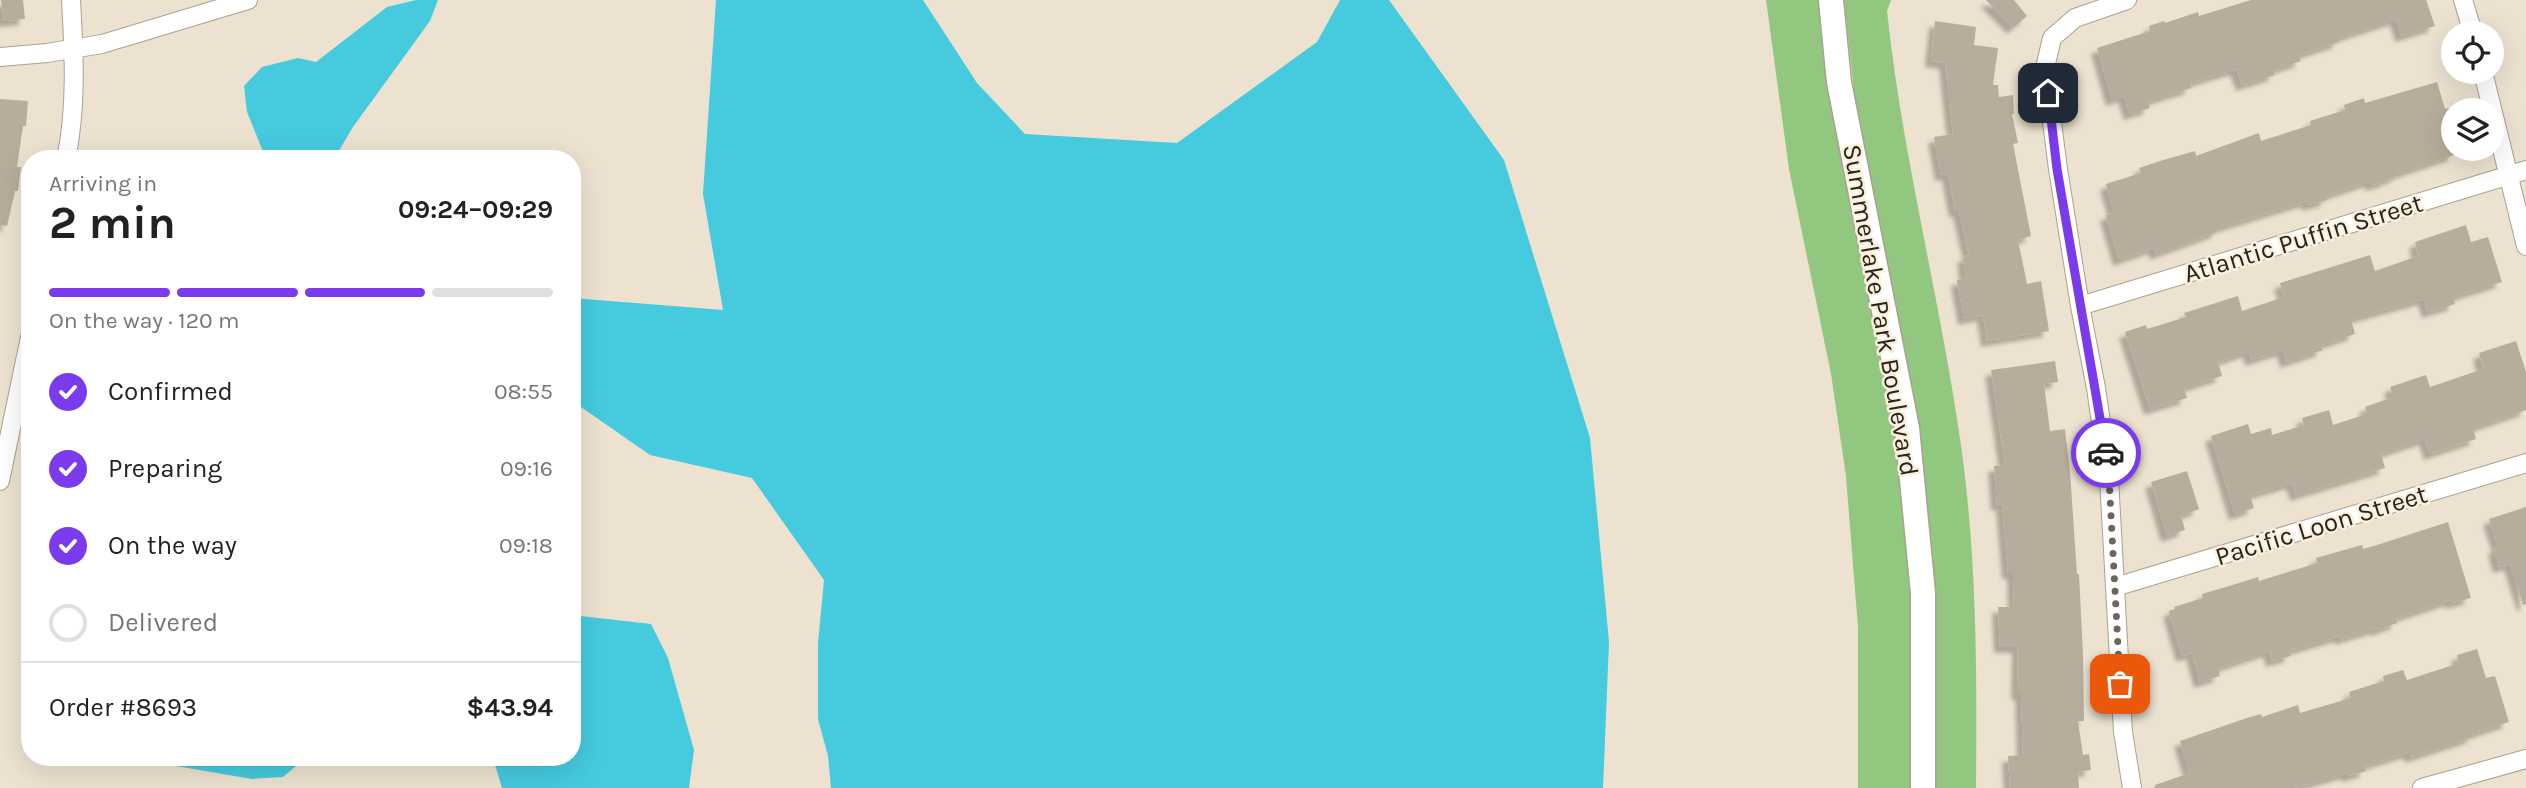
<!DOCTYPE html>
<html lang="en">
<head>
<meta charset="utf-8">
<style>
	body { margin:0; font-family:Karla,sans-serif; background:#f2f2f2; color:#222; height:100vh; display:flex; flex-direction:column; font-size:26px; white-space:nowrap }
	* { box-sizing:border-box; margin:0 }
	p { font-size:23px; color:#767676 }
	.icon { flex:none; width:38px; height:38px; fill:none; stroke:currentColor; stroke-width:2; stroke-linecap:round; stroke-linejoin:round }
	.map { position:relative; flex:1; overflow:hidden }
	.side { position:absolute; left:21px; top:150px; width:560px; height:616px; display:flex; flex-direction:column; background:#fff; border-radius:28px; box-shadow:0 7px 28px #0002 }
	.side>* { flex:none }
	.controls { position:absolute; left:2441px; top:21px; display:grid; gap:14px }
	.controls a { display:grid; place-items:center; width:63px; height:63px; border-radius:50%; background:#fff; box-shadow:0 7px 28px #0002; font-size:35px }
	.pin { position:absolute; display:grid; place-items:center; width:60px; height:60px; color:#fff; margin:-30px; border-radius:14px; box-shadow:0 4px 10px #0006 }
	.courier { position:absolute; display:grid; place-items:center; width:70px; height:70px; margin:-35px; border:5px solid #7c3aed; border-radius:50%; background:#fff; color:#222; box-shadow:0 2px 9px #0007 }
	.overview em { font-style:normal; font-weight:700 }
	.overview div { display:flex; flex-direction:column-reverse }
	.overview { display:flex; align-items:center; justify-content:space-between; height:119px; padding:0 28px }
	h1 { font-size:46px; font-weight:700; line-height:52px }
	.bar { display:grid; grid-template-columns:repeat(4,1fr); gap:10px 7px; align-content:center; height:84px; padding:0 28px }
	.bar i { height:9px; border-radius:5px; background:#e0e0e0 }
	.bar .selected { background:#7c3aed }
	.bar p { grid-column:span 4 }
	.line { display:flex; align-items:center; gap:18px; padding:0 28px; border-top:2px solid #e0e0e0 }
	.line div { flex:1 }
	ol { padding:0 28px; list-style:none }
	li { display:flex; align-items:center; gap:21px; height:77px }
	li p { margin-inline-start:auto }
	li .icon { padding:7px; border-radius:50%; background:#7c3aed; color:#fff; stroke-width:4 }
	li:last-child { color:#767676 }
	li i { width:38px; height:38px; border:4px solid #e0e0e0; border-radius:50% }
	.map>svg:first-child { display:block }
</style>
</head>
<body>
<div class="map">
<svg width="2526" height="788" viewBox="0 0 2526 788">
	<defs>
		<filter id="shadow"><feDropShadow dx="-6" dy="6" stdDeviation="2" flood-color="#0004"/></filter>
	</defs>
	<rect width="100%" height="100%" fill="#ede2d0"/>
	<path fill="#92c780" d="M1766 0H1831L1907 428 1923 788H1858V628L1846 476 1831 374 1789 169Z
		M1844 0H1891L1887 11C1903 162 1943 309 1963 460 1977 569 1977 678 1976 788H1935V628L1911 386 1856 108Z"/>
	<path fill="#45cade" d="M416 0H438L430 21 353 127 334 159H266L247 112 244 86 262 67 298 58 316 62 387 7Z
		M716 0H923L977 83 1025 134 1177 143 1317 42 1340 0H1389L1504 160 1590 438 1609 642 1603 788H831L828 756 818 719V643L824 580 752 478 650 455 581 407 572 369V298L723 310 703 194Z
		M572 615 651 624 668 658 694 750 689 788H502L493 758H572Z
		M129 758H296V766L283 777 252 779Z"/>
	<path fill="#b7ad9c" filter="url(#shadow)" d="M1 0H23L25 19 4 21Z
		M1986 0H2014L2027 16 2013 28Z
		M2251 0H2426L2435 26 2401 36 2396 19 2338 38 2339 42 2299 55 2301 61 2273 70 2275 75 2242 85 2236 69 2190 83 2191 88 2148 101 2150 108 2130 114 2124 96 2112 100 2097 48 2150 31 2149 26 2164 21 2165 23 2198 12 2199 16Z
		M1935 21 1976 27 1974 45 1998 48 1993 85H1998L1999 97 2013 95 2014 114H2012L2018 143 2013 144 2031 236 2018 240 2027 284 2041 281 2049 331 1987 341 1983 315 1964 319 1957 280 1966 278 1963 257 1969 255 1959 211H1955L1948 174 1941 175 1934 137 1953 134 1945 63 1931 61Z
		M2437 82 2445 109 2454 107V155L2397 174V176L2386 180V181L2372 185 2370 181 2326 196 2327 200 2308 205 2307 201 2218 228 2217 232 2156 254 2154 248 2119 260 2106 215 2114 212 2106 184 2141 173 2139 168 2160 161 2195 151 2196 156 2259 133 2261 141 2311 125 2310 121 2345 110 2344 105 2364 98 2365 103Z
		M0 99 28 101 26 126H23L17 167H21L18 191H15L7 226 0 225Z
		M2466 225 2471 242 2488 237 2502 282 2453 297 2455 304 2428 312 2424 299 2351 319 2355 334 2321 345 2323 350 2286 362 2283 350 2251 360 2249 351 2218 362 2222 376 2184 388 2187 398 2150 409 2125 332 2146 325 2147 329 2186 317 2184 313 2238 296 2242 311 2284 297 2280 283 2370 255 2375 271 2418 256 2415 242Z
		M2516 341 2526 372V410L2473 428 2476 439 2430 454 2425 439 2381 454 2385 468 2343 481 2296 495 2292 483 2250 495 2254 508 2235 514 2211 436 2248 424 2251 434 2271 428 2272 435 2304 425 2302 418 2329 410 2333 425 2367 414 2365 407 2393 397 2390 387 2426 375 2430 387 2483 369 2479 353Z
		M2055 361 2058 382 2044 384 2050 431 2065 429 2070 472 2077 574H2079L2083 654 2084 721H2078L2083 755 2089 754 2091 770 2078 772 2079 788H2010L2008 756 2023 755 2021 694H2017L2018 647H2000L1998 607H2014L2013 573H2008L2002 504 1997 505 1994 466 2005 465 1991 370Z
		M2187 471 2199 509 2181 516 2185 530 2167 536 2151 482Z
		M2526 507V604L2523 605 2510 564 2499 567 2494 549 2498 546 2489 519Z
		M2448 522 2471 598 2452 603 2451 600 2396 618 2397 623 2377 630V628L2341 639 2340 636 2289 651 2291 656 2272 661 2269 651 2218 668 2220 676 2200 682 2192 653 2182 656 2169 611 2175 609 2174 607 2203 598 2202 594 2239 583 2258 577 2259 581 2317 563 2316 558 2362 545 2363 549 2374 546Z
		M2477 649 2486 678 2495 676 2509 722 2472 734 2473 737 2411 757 2410 753H2407L2364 766 2366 771 2348 776 2347 773 2294 788H2155V785L2190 773 2180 741 2247 718 2261 714 2262 717 2298 705 2300 713 2351 698 2349 692 2384 681 2383 676 2403 670 2407 680 2459 663 2457 655Z"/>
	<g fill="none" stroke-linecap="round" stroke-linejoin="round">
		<defs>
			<path id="minor" d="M2127 0 2075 18 2052 38 2045 68 2058 169 2080 306 2096 388 2109 478 2123 732 2132 788
				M2463 0 2473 33
				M0 57 47 53 102 44 248 0
				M2483 72 2526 246
				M66 159C77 107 74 53 71 0
				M2080 306 2526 170
				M0 481 30 337
				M2115 587 2526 463
				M2422 788 2526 759"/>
			<path id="secondary" d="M1831 0 1839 82 1907 428 1923 593V788"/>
		</defs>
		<use href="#minor" stroke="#aaa18f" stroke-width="20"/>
		<use href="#secondary" stroke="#aaa18f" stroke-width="27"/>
		<use href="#minor" stroke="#fff" stroke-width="18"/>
		<use href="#secondary" stroke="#fff" stroke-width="24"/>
	</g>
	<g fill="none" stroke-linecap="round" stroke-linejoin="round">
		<path stroke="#6d665c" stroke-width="7" stroke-dasharray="0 12.6" d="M2106 453 2109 478 2120 684"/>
		<path stroke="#7c3aed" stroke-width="9" d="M2048 93 2057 169 2106 453"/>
	</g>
	<g text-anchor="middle" stroke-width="5" stroke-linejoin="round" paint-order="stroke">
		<g font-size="26" fill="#28241d" stroke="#faf0dd">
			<text transform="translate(2303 238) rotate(-17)" y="9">Atlantic Puffin Street</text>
			<text transform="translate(1881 310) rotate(80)" y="9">Summerlake Park Boulevard</text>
			<text transform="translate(2321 525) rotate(-17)" y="9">Pacific Loon Street</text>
		</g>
	</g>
</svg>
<div class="controls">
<a><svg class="icon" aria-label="locate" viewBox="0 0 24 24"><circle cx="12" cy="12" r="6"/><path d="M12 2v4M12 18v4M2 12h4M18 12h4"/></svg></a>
<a><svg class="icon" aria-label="layers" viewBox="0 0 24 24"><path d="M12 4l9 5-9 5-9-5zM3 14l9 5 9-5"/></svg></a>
</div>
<div class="pin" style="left:2120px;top:684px;background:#ea580c"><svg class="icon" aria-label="bag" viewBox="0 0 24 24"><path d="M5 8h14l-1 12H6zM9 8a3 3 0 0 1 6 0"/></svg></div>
<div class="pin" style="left:2048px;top:93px;background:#1f2937"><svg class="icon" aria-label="home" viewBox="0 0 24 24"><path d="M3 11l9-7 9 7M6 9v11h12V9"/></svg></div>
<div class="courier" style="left:2106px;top:453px"><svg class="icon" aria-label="car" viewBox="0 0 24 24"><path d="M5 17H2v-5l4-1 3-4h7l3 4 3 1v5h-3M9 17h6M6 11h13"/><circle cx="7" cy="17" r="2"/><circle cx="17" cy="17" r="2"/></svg></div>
<section class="side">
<div class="overview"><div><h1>2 min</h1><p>Arriving in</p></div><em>09:24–09:29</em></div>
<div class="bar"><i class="selected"></i><i class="selected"></i><i class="selected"></i><i></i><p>On the way · 120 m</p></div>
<ol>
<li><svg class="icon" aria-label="check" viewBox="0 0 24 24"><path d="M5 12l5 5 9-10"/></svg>Confirmed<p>08:55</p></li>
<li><svg class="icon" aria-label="check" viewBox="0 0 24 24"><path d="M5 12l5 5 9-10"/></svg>Preparing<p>09:16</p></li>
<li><svg class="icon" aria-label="check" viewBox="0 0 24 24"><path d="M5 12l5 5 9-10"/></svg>On the way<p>09:18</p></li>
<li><i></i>Delivered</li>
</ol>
<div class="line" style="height:91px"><div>Order #8693</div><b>$43.94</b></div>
</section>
</div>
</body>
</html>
